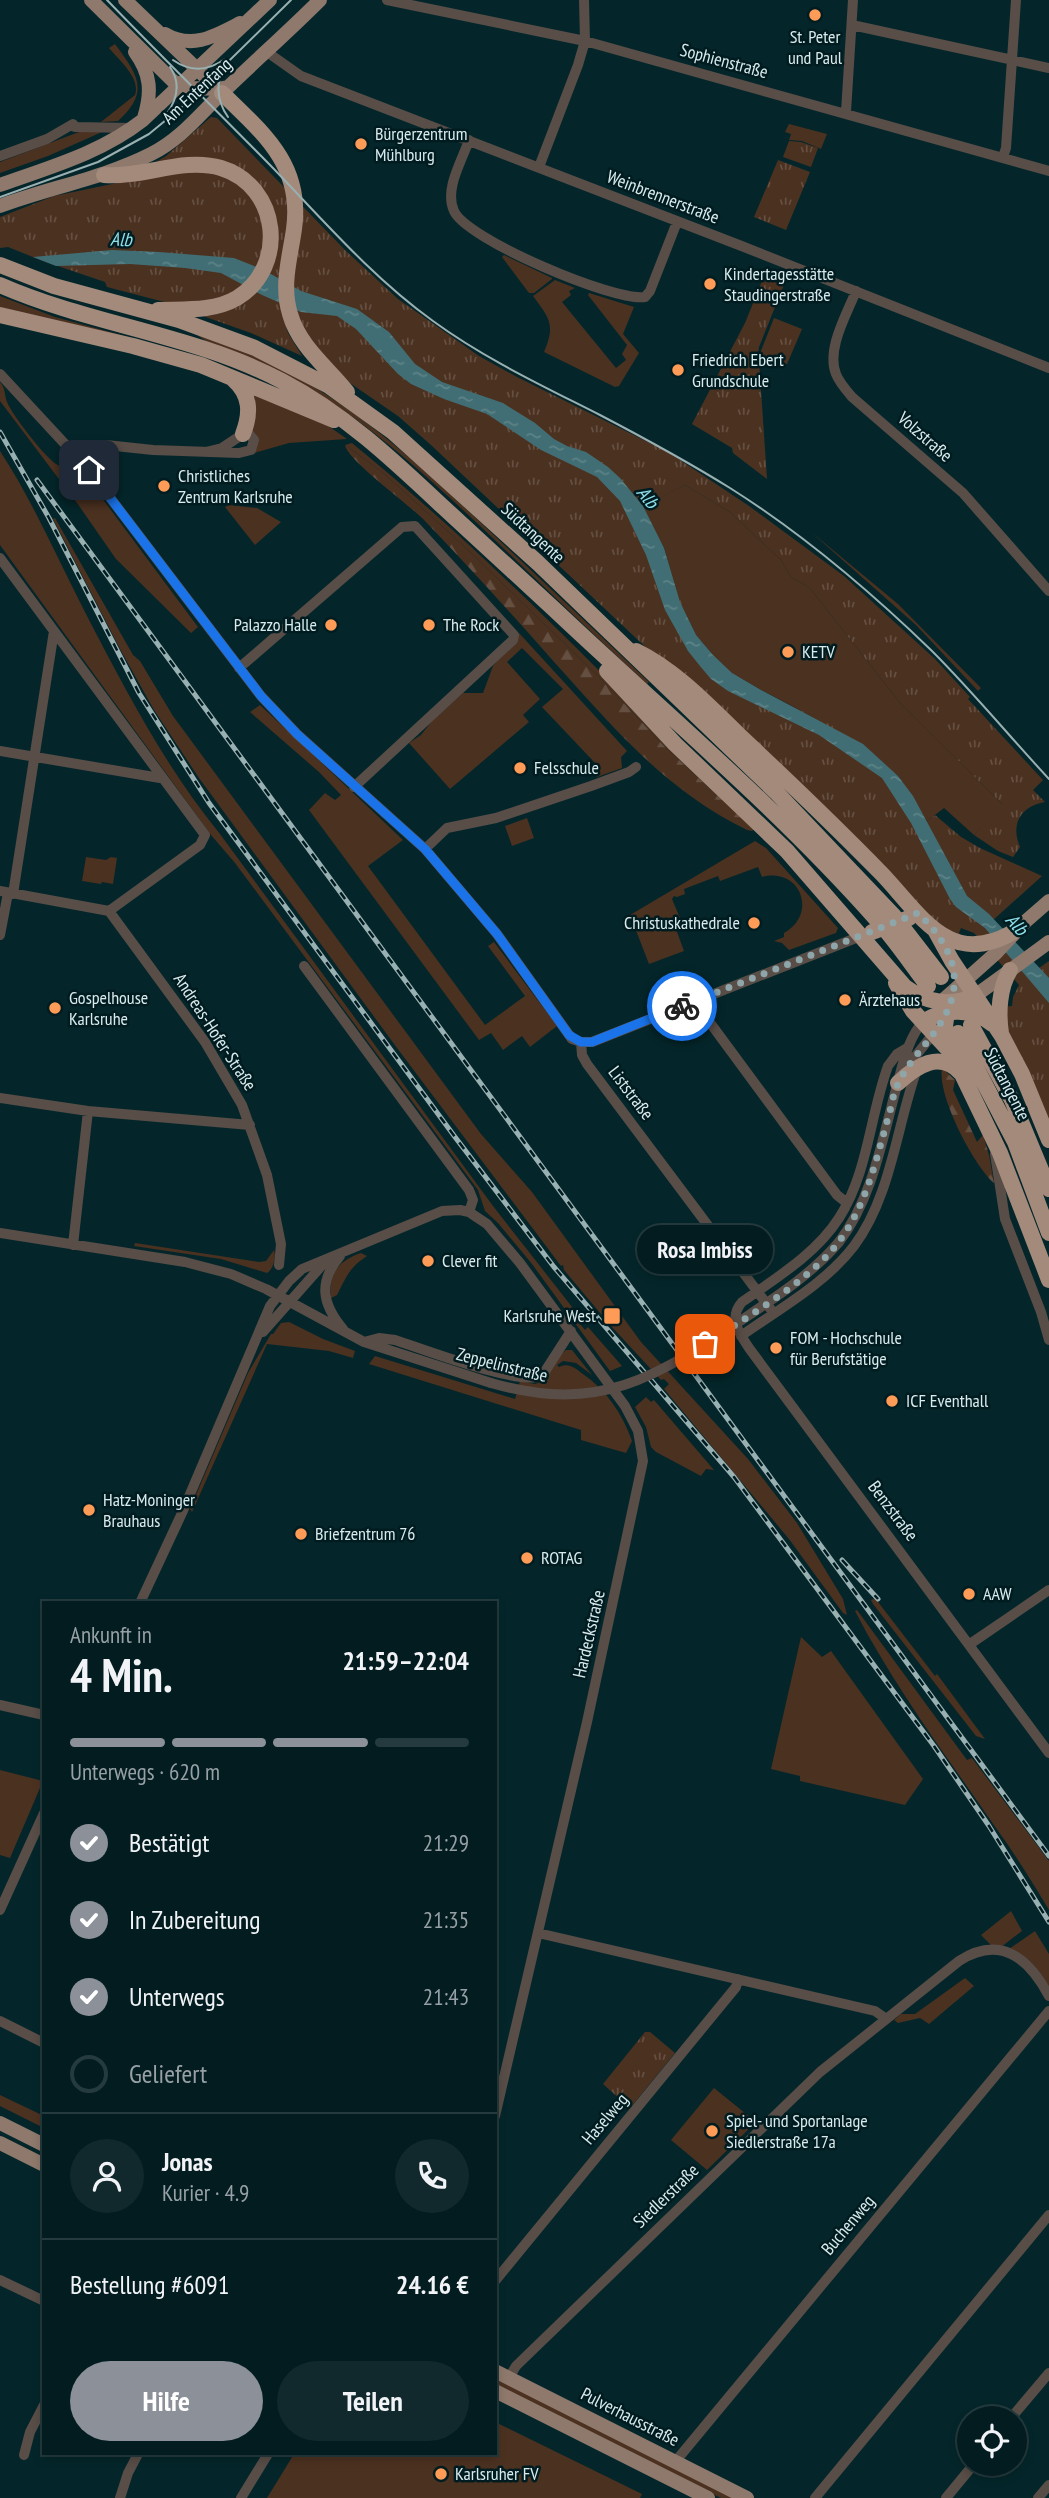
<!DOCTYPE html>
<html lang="de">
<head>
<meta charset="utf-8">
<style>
	body { margin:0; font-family:"PT Sans Narrow",sans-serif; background:#11292d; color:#f1f3f6; height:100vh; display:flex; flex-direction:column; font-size:26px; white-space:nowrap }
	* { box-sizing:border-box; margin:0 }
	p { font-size:23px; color:#97a1a5 }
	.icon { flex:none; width:38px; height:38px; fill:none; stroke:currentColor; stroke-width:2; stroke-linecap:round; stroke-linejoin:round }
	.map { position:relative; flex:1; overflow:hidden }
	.sheet { position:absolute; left:42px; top:1601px; width:455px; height:854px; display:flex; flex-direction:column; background:#031c20; border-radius:0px; box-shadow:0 4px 10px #0003,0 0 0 2px #243a3e }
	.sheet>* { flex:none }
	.fabs { position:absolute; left:957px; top:2406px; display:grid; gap:14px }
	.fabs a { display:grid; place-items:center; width:70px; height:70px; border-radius:50%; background:#031c20; box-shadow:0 4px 10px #0003,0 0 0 2px #243a3e; font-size:35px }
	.pin { position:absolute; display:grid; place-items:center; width:60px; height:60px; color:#fff; margin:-30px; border-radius:14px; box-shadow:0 4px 10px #0006 }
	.courier { position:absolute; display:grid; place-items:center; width:70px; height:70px; margin:-35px; border:5px solid #1a73e8; border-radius:50%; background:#fff; color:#222; box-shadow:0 2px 9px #0007 }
	.bubble { position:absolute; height:49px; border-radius:24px; background:#031c20; box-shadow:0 4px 10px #0003,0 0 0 2px #243a3e; font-size:23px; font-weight:700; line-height:49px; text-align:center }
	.summary em { font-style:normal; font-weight:700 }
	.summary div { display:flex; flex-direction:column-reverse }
	.summary { display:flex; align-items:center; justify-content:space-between; height:119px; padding:0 28px }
	h1 { font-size:46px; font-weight:700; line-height:52px }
	.bar { display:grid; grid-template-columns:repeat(4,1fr); gap:10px 7px; align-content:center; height:84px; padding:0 28px }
	.bar i { height:9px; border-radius:5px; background:#243a3e }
	.bar .current { background:#8c9099 }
	.bar p { grid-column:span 4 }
	.line { display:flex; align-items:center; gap:18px; padding:0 28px; border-top:2px solid #243a3e }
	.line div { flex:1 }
	.round { display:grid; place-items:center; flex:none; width:74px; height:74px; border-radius:37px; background:#11292d }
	ol { padding:0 28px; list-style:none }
	li { display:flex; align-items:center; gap:21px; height:77px }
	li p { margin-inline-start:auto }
	li .icon { padding:7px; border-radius:50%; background:#8c9099; color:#fff; stroke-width:4 }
	li:last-child { color:#97a1a5 }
	li i { width:38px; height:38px; border:4px solid #243a3e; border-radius:50% }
	.primary-button { display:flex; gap:14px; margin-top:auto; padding:14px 28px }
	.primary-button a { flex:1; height:80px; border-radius:42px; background:#8c9099; color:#fff; font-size:28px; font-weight:700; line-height:80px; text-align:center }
	.primary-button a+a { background:#11292d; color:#f1f3f6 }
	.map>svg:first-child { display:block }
</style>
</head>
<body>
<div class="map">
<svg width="1049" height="2498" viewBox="0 0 1049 2498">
	<defs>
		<pattern id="forest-firs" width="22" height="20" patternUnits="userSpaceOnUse" patternTransform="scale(1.75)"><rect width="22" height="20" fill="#4b3120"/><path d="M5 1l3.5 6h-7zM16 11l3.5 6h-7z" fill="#644f41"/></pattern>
		<pattern id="park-tufts" width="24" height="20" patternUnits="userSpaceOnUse" patternTransform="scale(1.75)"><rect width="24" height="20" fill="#4b3120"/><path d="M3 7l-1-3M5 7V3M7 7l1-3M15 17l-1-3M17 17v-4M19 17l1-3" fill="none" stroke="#644f41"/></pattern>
		<pattern id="water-ripples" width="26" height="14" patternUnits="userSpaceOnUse" patternTransform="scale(1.75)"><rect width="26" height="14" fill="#416e74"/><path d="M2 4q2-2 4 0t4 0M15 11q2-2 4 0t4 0" fill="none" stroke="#5c8388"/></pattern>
	</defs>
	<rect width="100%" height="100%" fill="#04262a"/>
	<path fill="#4b3120" d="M115 44C137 74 151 91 118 121L101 122 135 95C141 78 119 60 109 48Z
		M789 124 827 134 821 149 802 141 789 140 791 134 785 132Z
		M79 132H102L48 156 0 173V162Z
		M504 255 552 278V279L534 293H529L502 257Z
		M555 280 575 288 569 291 571 295 562 302 616 368 626 360 622 354 627 345 588 295 589 293 634 307 623 334 639 353 619 386 615 387 544 352C556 324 549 318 533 296Z
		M0 296 55 317 205 358 270 385 63 323 0 307Z
		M197 335C318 368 410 455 498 539 548 586 599 634 649 682L647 684C589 631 534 577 477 523 393 445 318 378 206 341Z
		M0 382C6 389 4 394 7 402 12 415 45 457 56 464 66 471 78 470 87 478L198 627 191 633 116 559 77 503 0 401Z
		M248 388 320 420 347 439 289 443 254 453 249 429Z
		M352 443C496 561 625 696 754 829L752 831 747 830 748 824 664 746 601 679 464 546 381 471 345 445Z
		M0 451C34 503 58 560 87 616 126 691 166 768 220 834L493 1206 583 1321 580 1324 585 1330 588 1327 622 1366 610 1371 532 1264 498 1223 485 1211 478 1190 235 863 211 835 0 545Z
		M685 485 730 512 781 560 791 577 809 587 901 704 1003 805 974 835 944 808 927 821 898 776 837 729 761 690 732 673 713 655 696 635 680 602 664 548 643 506Z
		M229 505 257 508 281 522 255 545 225 507Z
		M55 518 133 655 140 661 173 716 481 1134 532 1192 641 1342 748 1459 797 1523 843 1599 847 1615 843 1613 789 1539 664 1389 669 1384 664 1379 661 1380 611 1326 564 1270 563 1265 561 1266 397 1048 199 778 154 710 120 649 53 519Z
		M811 532 898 604 981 688 978 691 916 625Z
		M519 633 627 751 621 757 622 768 597 777 592 774 591 770 596 764 542 707 563 689 522 648 507 662 540 699 523 715 529 722 450 789 409 743 421 735 432 721 463 693H483L493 666Z
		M260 705 403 840 368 866 485 1025 525 996 488 946 494 942 557 1026 530 1047 522 1036 503 1050 491 1033 479 1040 309 810 325 793 335 800 341 795 319 772 250 712Z
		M527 818 534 838 512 846 505 826Z
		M755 841 766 848 838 928 836 933 789 950 782 943 774 941 784 937V933C818 914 801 867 762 877L758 867 720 881 718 876 684 889 685 894 677 897 674 896 672 899 680 918 673 921 684 951 649 964 630 915Z
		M86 857 106 860 111 857 117 858 113 884 102 882 101 884 82 881Z
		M135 1243 259 1262 266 1261 274 1250C276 1257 274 1269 267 1273L221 1259 134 1246Z
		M361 1253 367 1256C350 1267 346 1277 337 1295L331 1298C328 1274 339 1260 361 1253Z
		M289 1322 323 1339 355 1351 353 1358 329 1351 267 1344 192 1512 190 1509 248 1373 271 1334H273L281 1323Z
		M566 1350H572L592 1375 576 1363 563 1361 557 1365 559 1367C569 1362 575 1368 583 1374 607 1391 622 1413 632 1441L626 1453 581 1440V1430L369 1364 375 1356 515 1399 520 1381 535 1384 544 1381 558 1357Z
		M646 1397 651 1402 654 1400 714 1470 706 1469 701 1476 656 1452 651 1447 646 1427 635 1407Z
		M875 1598 935 1676 937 1674 985 1739 976 1736 873 1604 871 1600Z
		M857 1610 967 1760 972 1758 1049 1861V1910C1032 1882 1015 1854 996 1828 947 1757 895 1688 855 1611Z
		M801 1637 822 1657 831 1651 923 1779 905 1805 800 1781V1776L771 1769Z
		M0 1770 43 1781 10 1858 0 1855Z
		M1011 1911 1022 1931 1001 1947 992 1946 981 1935Z
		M1035 1931 1049 1954V1987C1039 1970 1028 1956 1009 1949Z
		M965 1978 974 1986 929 2024 920 2018 898 2023 894 2020 901 2014H915Z
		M714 2088 756 2122 707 2170 671 2140Z
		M0 2095 44 2116V2128L0 2106Z
		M495 2378 736 2498H721L495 2385Z
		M495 2422 642 2494 640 2498H267L294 2454H495Z"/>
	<path fill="url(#forest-firs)" d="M345 445 381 471 464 546 601 679 664 746 748 824 749 829 747 830C665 790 614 728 555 663 513 615 469 567 425 521 410 505 348 461 345 445Z
		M942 1068 955 1080 953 1090 977 1142 983 1135 989 1155 994 1183C973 1164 937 1095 942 1068Z"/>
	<path fill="url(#park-tufts)" d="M211 117 217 118 346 251 398 299 479 356 517 377 668 452 749 506 844 576 935 659 970 697 968 699 1043 780 1033 790 1045 802C1021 806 1010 824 1020 847L1013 857 998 851 974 835 1002 804 901 704 809 587 791 577 781 560 730 512 685 485 644 506C651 520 659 535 664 550 677 587 684 625 712 654 754 698 815 710 863 744 891 764 910 791 927 821L935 815 961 837 980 848 1042 876 992 921 1032 973 1049 961V1123L1006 1027 1001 1007 1012 1006 1013 997 1019 985 974 933 961 928 959 933 962 938 951 935 431 445 398 416 334 372 283 316 288 333 302 356 251 333 200 315 220 299 172 304 107 287 105 282 43 261 8 247 0 248V217L54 196 122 182 166 156Z
		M789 141 801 142 818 148 811 167 783 157Z
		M778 160 810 172 786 230 754 217Z
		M767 269 787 277 759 347 757 361 774 318 802 329 787 364 759 361 767 479 733 453 732 448 692 424 745 323Z
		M645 2032H650L675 2053 630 2108 603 2084Z"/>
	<path fill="url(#water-ripples)" d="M112 250 159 252 234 258 262 269 301 291 357 309 389 332 415 364 442 382 503 403 535 423 554 439 567 446 586 452 608 467 620 478 643 506 664 548 680 602 696 635 713 655 732 673 761 690 863 744 898 776 913 796 967 896 989 914 1049 978V1003L985 928 956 907 950 899 911 823 882 778 819 735 728 691 711 679 700 666 688 651 665 610 646 555 620 501 597 477 541 450 487 414 444 399 411 384 398 374 356 329 337 316 301 312 262 295 221 273 185 268 130 264 56 266 33 257Z"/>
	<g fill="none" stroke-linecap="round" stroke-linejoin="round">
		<path stroke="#584d47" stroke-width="10" d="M387 0 585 41 1049 171
			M852 25 1049 68
			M267 52 301 76 739 245 1049 368
			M846 112 853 0
			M469 140C462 161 444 189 454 211 466 239 614 302 645 297L650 291 677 222
			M0 156 47 139 73 124 75 127 132 128
			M1003 157 1006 148 1016 0
			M539 167 578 65 585 41 584 0
			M856 291C847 314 826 349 836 374 839 382 846 390 852 397L963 493 1049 591
			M0 374 89 470 261 696 297 734 425 849 497 934 572 1039 581 1042H592L861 936
			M75 456 106 445 153 450 239 453 251 450 254 440 249 434H243L222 448 206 452
			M0 558 205 835 200 845 109 911
			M239 668 402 527 415 526 514 635 513 640 354 787
			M0 751 160 778
			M425 849 447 828 496 818 591 786 629 772 636 767
			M0 891 109 911
			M13 894 54 631
			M109 911 205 1042 242 1105 267 1175 281 1244 279 1265
			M0 935 8 893
			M304 966 469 1190 473 1200 469 1212
			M694 1001 837 1195 847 1203
			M581 1042 582 1055 587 1064 772 1311
			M907 1048 897 1054 888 1066C870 1115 868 1173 839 1218 816 1254 776 1278 742 1302 728 1318 739 1333 749 1348L1049 1753
			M910 1063 937 1029
			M0 1098 88 1111 250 1125
			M995 1154 1005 1219 1041 1312 1049 1340
			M0 1233 185 1262 231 1274 266 1289 364 1342 491 1383
			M839 1242C872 1199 882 1141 896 1089 903 1064 907 1039 925 1019
			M73 1245 88 1111
			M340 1256C318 1282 322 1304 343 1329
			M263 1332 324 1263
			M741 1336C779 1309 825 1284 854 1246 890 1198 896 1131 915 1075L917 1066 914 1057
			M364 1342 379 1338 395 1340C423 1349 519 1386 542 1376L571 1331
			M140 1603 182 1513 270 1306 289 1281 302 1269 442 1211 460 1210 469 1212 487 1224 520 1263 625 1406 638 1431 643 1461 587 1722 495 2116
			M970 1644 1049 1590
			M0 1705 44 1715
			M0 1910 44 1813
			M538 1933 875 2011 885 2018
			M0 2021 44 2043
			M0 2280 44 2301
			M495 2281 736 1987 738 1979
			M509 2378 516 2366 820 2072 959 1961C1001 1934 1029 1959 1049 1996
			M1011 2418 1049 2373
			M24 2455 30 2432 44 2405
			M675 2462 1049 2011
			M120 2498 128 2473 138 2454
			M241 2498 268 2454
			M815 2498 1049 2215
			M946 2498 974 2464
			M1038 2498 1049 2485"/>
		<path stroke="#8e796c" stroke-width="14" d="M91 0 174 82 193 88 218 89 228 87
			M125 0 221 92
			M165 34C192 50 215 36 240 23
			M135 52C151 74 152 92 144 118
			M0 185C50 167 101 153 143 120L270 0
			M0 206C51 187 101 179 151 154 181 139 200 114 223 92 255 61 288 32 320 0
			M968 1001 1049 942
			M941 1002 996 953 1026 921 1049 901
			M0 2123 44 2145
			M0 2143 44 2165
			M495 2371 747 2498
			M495 2391 708 2498"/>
		<path stroke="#a38a7b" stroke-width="16" d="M222 93C263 133 303 165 294 229 290 258 281 285 290 314 299 346 327 367 347 392
			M104 175C143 178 183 157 221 168 280 186 288 267 237 298 213 312 184 309 158 310
			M0 265 54 286 179 320 255 348 329 386 393 432 538 563 777 793 893 915 941 977
			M0 285C91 325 193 334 282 381 343 413 391 458 441 505 479 540 517 575 555 610 663 712 778 808 877 920 896 941 911 964 928 986
			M0 315 133 346 201 365 334 420
			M233 379C251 395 251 413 243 434
			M636 651C675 670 708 705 739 735 787 780 834 825 880 872 900 892 923 926 948 938 971 950 997 943 1018 929
			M607 671 675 744 787 851 905 987C925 1002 951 1008 975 995
			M936 932 952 961 1002 1036 1022 1074 1049 1140
			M896 983 913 1011 947 1048
			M947 1012 945 1026 949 1047 1000 1153 1049 1280
			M923 1022C944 1008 973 1008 992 1024
			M971 1025 1012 1100 1049 1189
			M958 1033 1015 1142 1049 1233
			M1001 1033C998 1013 999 988 1010 970
			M898 1083C916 1066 940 1050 961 1073"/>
		<path stroke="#99b0b2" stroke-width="2" d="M107 0C161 56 217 111 272 167 324 221 372 277 433 321 485 359 543 386 600 415 644 438 688 462 730 488 803 534 870 591 932 651 973 692 1010 737 1049 779
			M173 60C190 72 208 71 225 59
			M224 68C215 85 217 101 228 117
			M166 115C177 100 181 83 170 67
			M0 197 98 162 149 134 183 106 291 0"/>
		<defs>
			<path id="rail" d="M0 432 49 518 139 693 209 803 455 1137 554 1267 734 1477 934 1746 989 1826 1049 1922
				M37 480 1049 1856
				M842 1560 878 1599"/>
		</defs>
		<use href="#rail" stroke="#99b0b2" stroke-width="5"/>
		<use href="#rail" stroke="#001c20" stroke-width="2.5" stroke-dasharray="8" stroke-linecap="butt"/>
		<path stroke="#584d47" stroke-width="10" d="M491 1383C600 1414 655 1378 743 1319 776 1297 813 1273 839 1242"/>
		<path stroke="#a38a7b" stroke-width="16" d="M872 932 909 918"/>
	</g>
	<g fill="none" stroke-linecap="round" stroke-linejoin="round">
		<path stroke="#8ea6a9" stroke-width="7" stroke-dasharray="0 12.6" d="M682 1006 918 913C938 932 957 957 954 986 951 1025 915 1049 899 1082 893 1092 892 1106 888 1118 875 1164 865 1211 833 1249 802 1285 746 1318 705 1344"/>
		<path stroke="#1a73e8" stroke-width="9" d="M89 470 261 696 297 734 425 849 497 934 569 1035 581 1042H592L682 1006"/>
	</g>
	<g fill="#fe9c57" stroke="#001c20" stroke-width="2.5">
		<circle cx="815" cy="15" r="7"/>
		<circle cx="361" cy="144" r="7"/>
		<circle cx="710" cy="284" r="7"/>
		<circle cx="678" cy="370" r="7"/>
		<circle cx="164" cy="486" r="7"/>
		<circle cx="331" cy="625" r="7"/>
		<circle cx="429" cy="625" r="7"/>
		<circle cx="788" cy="652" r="7"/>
		<circle cx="520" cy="768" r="7"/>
		<circle cx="754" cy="923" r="7"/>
		<circle cx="845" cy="1000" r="7"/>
		<circle cx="55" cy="1008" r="7"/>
		<circle cx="428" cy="1261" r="7"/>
		<rect x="603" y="1307" width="18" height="18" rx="3.5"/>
		<circle cx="776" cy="1348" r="7"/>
		<circle cx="892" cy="1401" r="7"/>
		<circle cx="89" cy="1510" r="7"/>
		<circle cx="301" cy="1534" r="7"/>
		<circle cx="527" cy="1558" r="7"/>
		<circle cx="969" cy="1594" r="7"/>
		<circle cx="712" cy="2131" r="7"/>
		<circle cx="441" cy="2474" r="7"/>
	</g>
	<g text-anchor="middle" stroke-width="5" stroke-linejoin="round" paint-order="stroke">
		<g font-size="18" fill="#d9ebed" stroke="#001c20" text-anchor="start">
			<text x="815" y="43" text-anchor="middle">St. Peter<tspan x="815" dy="21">und Paul</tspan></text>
			<text x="375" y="140">Bürgerzentrum<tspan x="375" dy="21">Mühlburg</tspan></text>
			<text x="724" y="280">Kindertagesstätte<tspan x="724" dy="21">Staudingerstraße</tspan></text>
			<text x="692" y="366">Friedrich Ebert<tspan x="692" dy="21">Grundschule</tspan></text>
			<text x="178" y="482">Christliches<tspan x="178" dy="21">Zentrum Karlsruhe</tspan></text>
			<text x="317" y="631" text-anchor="end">Palazzo Halle</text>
			<text x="443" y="631">The Rock</text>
			<text x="802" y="658">KETV</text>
			<text x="534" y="774">Felsschule</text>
			<text x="740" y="929" text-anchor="end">Christuskathedrale</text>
			<text x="69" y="1004">Gospelhouse<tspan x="69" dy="21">Karlsruhe</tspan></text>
			<text x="859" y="1006">Ärztehaus</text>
			<text x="442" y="1267">Clever fit</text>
			<text x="596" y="1322" text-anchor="end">Karlsruhe West</text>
			<text x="790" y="1344">FOM - Hochschule<tspan x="790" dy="21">für Berufstätige</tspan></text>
			<text x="906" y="1407">ICF Eventhall</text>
			<text x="103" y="1506">Hatz-Moninger<tspan x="103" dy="21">Brauhaus</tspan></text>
			<text x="315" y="1540">Briefzentrum 76</text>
			<text x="541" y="1564">ROTAG</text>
			<text x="983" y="1600">AAW</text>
			<text x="726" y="2127">Spiel- und Sportanlage<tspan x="726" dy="21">Siedlerstraße 17a</tspan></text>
			<text x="455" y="2480">Karlsruher FV</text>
		</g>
		<g font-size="18" fill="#d9ebed" stroke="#001c20">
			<text transform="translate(724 61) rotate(15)" y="6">Sophienstraße</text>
			<text transform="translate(197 91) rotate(-43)" y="6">Am Entenfang</text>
			<text transform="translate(663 197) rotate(21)" y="6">Weinbrennerstraße</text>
			<text transform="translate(925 437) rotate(41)" y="6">Volzstraße</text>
			<text transform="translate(533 533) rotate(43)" y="6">Südtangente</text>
			<text transform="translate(215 1032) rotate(57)" y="6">Andreas-Hofer-Straße</text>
			<text transform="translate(1007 1084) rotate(63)" y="6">Südtangente</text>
			<text transform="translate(631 1093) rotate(53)" y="6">Liststraße</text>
			<text transform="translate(502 1365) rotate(14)" y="6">Zeppelinstraße</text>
			<text transform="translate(893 1511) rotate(53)" y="6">Benzstraße</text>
			<text transform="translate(589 1634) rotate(-77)" y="6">Hardeckstraße</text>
			<text transform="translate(605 2119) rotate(-50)" y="6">Haselweg</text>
			<text transform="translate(666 2196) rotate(-44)" y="6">Siedlerstraße</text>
			<text transform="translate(848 2225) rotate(-50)" y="6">Buchenweg</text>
			<text transform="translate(630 2417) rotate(27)" y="6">Pulverhausstraße</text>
		</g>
		<g font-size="19" font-style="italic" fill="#8ee0ea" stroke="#001c20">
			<text transform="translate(121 239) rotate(2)" y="7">Alb</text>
			<text transform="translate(648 497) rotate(52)" y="7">Alb</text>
			<text transform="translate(1017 924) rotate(49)" y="7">Alb</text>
		</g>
	</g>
</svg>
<div class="fabs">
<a><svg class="icon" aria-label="locate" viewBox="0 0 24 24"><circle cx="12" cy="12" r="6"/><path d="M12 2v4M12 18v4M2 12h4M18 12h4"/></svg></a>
</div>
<div class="pin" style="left:705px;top:1344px;background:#ea580c"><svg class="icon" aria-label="bag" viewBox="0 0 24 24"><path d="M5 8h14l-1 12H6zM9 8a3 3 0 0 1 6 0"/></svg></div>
<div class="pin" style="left:89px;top:470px;background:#1f2937"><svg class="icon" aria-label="home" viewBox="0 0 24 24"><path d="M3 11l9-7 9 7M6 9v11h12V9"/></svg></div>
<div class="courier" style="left:682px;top:1006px"><svg class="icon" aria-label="bike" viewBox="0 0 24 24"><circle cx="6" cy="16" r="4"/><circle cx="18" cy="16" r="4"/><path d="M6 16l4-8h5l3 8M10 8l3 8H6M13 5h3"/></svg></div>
<div class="bubble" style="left:637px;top:1225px;width:136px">Rosa Imbiss</div>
<section class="sheet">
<div class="summary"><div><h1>4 Min.</h1><p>Ankunft in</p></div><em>21:59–22:04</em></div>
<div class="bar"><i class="current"></i><i class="current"></i><i class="current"></i><i></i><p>Unterwegs · 620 m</p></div>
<ol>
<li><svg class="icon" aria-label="check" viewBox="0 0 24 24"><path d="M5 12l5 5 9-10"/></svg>Bestätigt<p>21:29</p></li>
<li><svg class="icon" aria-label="check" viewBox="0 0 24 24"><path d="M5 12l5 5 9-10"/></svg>In Zubereitung<p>21:35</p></li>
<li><svg class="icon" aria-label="check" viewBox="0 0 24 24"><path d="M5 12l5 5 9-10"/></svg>Unterwegs<p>21:43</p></li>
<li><i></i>Geliefert</li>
</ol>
<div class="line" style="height:126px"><a class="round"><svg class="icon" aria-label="person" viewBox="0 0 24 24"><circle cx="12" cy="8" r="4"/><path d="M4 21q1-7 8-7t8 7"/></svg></a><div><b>Jonas</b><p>Kurier · 4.9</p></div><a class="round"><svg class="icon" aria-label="phone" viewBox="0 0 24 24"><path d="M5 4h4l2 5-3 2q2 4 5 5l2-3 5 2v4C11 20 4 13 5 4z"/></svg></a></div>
<div class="line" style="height:91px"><div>Bestellung #6091</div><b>24.16 €</b></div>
<div class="primary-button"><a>Hilfe</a><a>Teilen</a></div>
</section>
</div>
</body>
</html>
